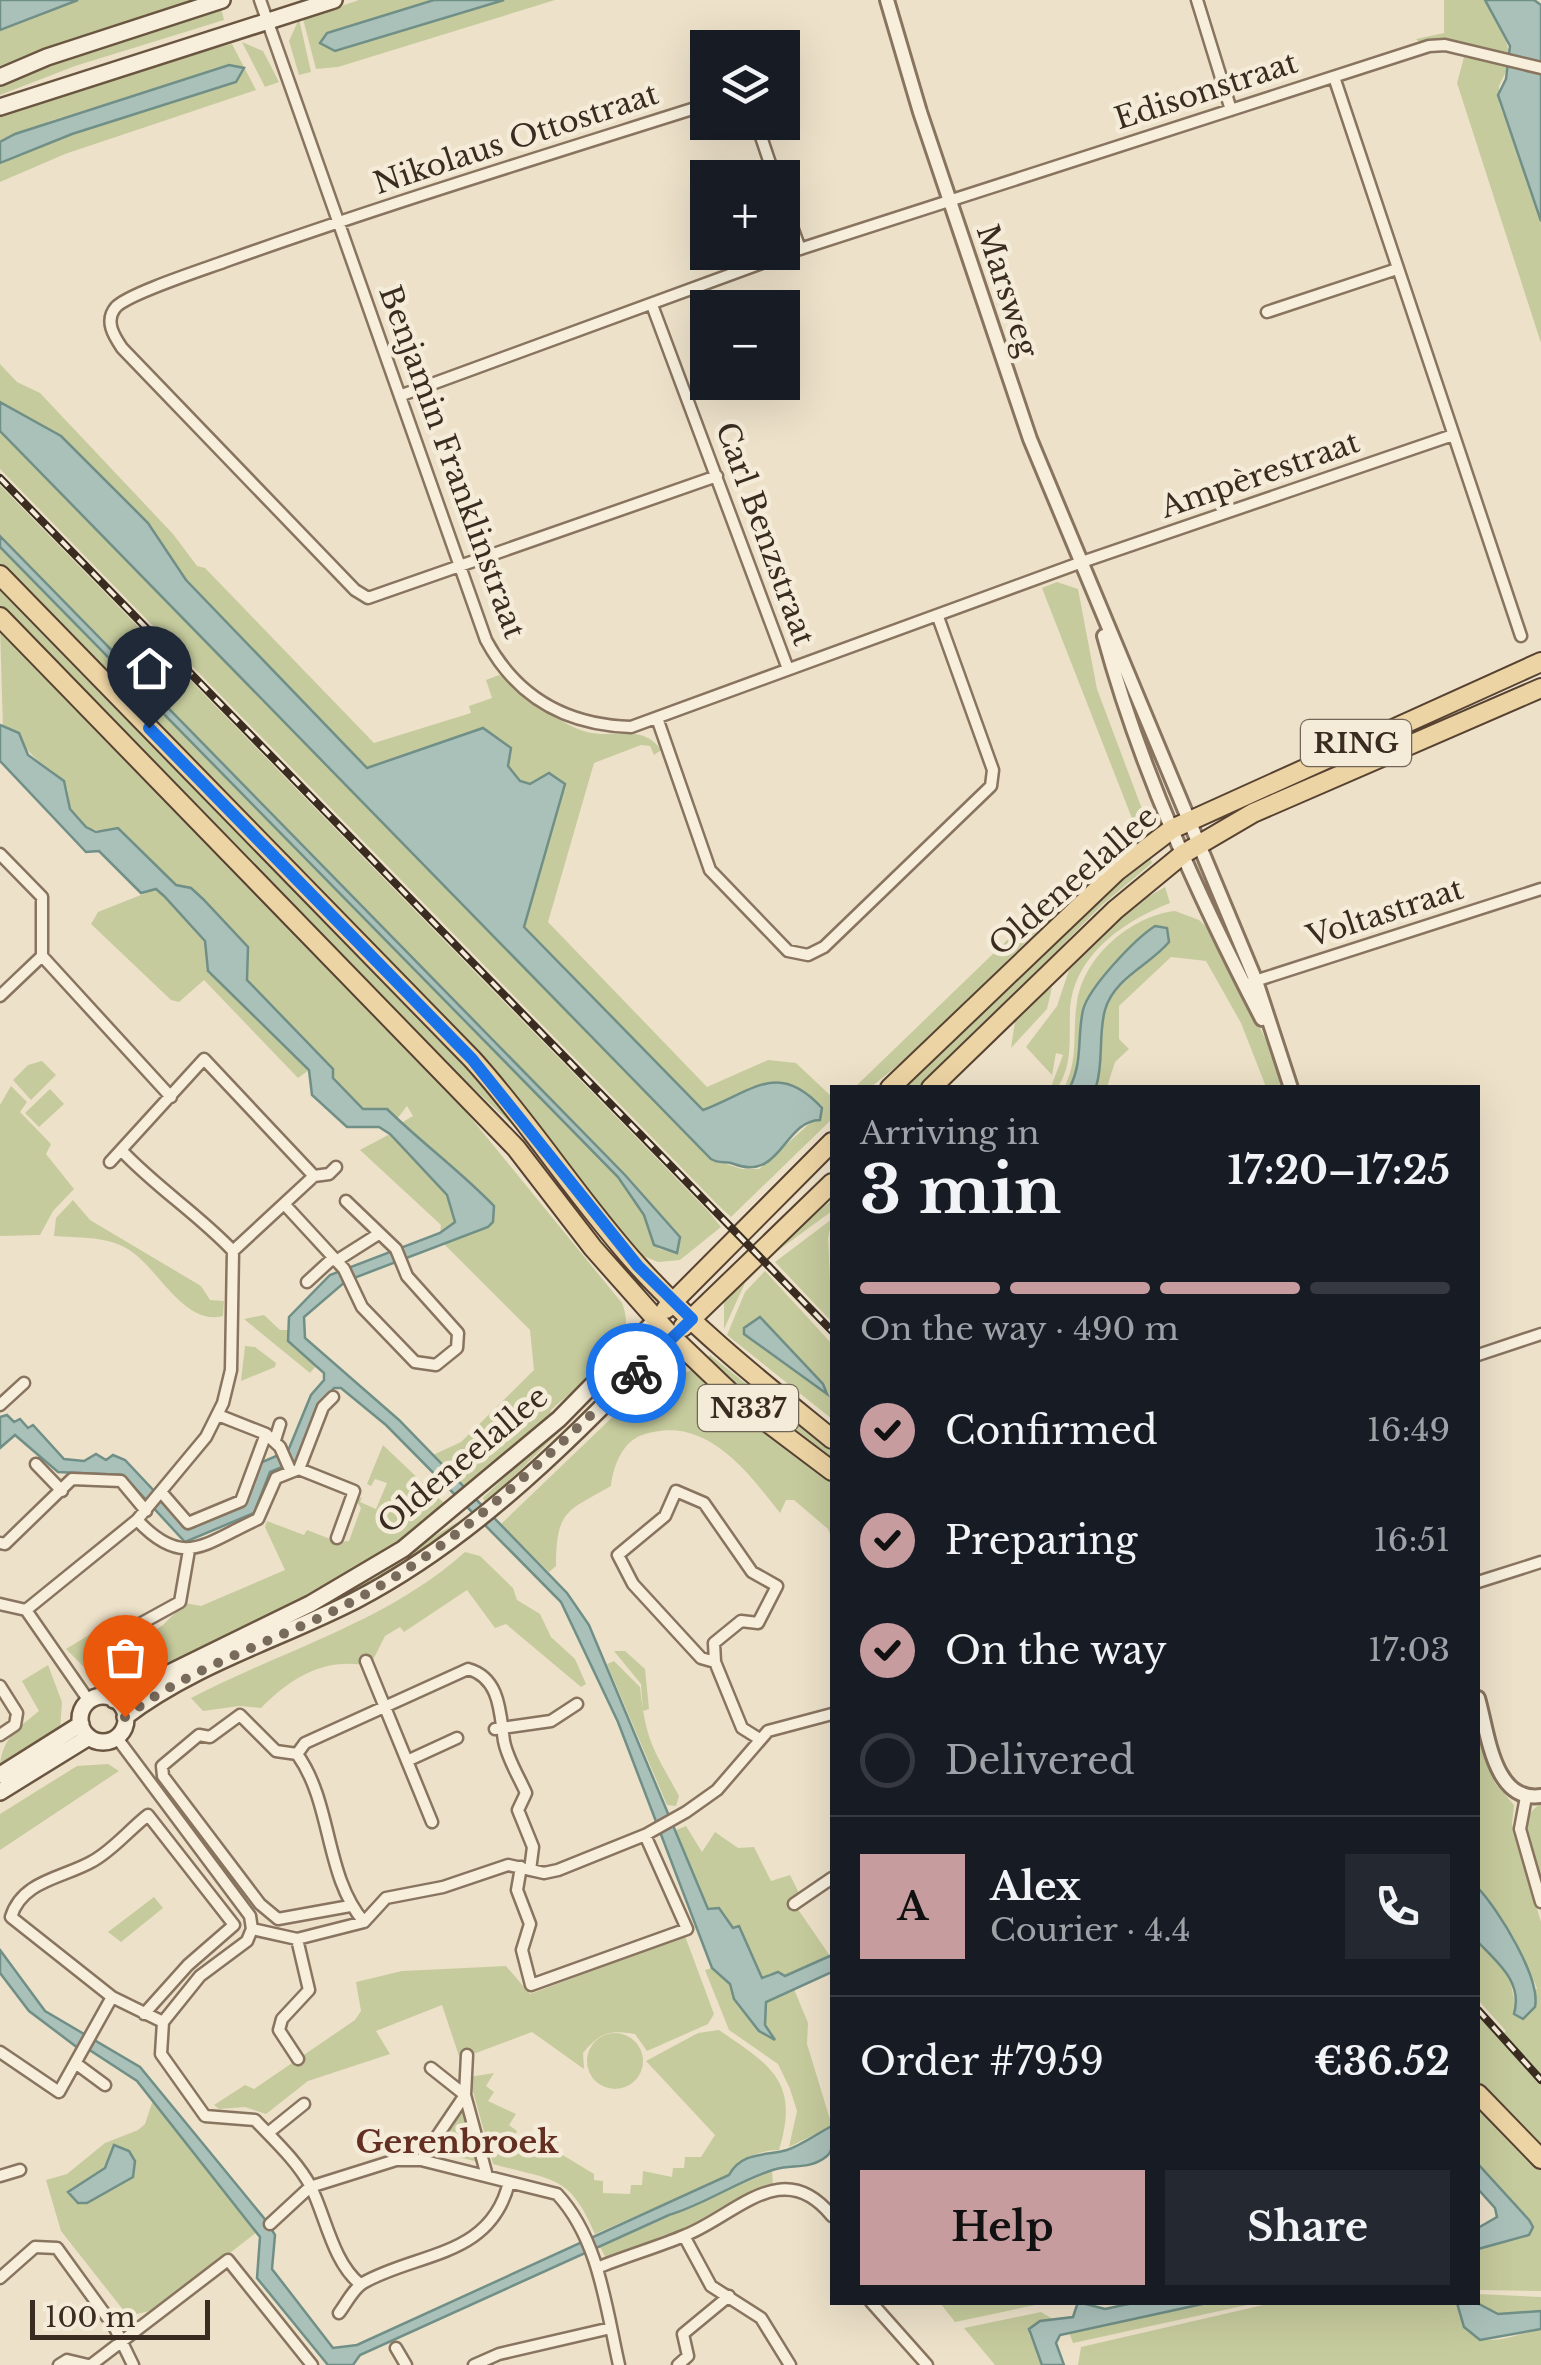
<!DOCTYPE html>
<html lang="en">
<head>
<meta charset="utf-8">
<style>
	body { margin:0; font-family:"Libre Baskerville",serif; background:#242831; color:#f1f3f6; height:100vh; display:flex; flex-direction:column; font-size:38px; white-space:nowrap }
	* { box-sizing:border-box; margin:0 }
	p { font-size:32px; color:#9ea1a6 }
	.icon { flex:none; width:55px; height:55px; fill:none; stroke:currentColor; stroke-width:2; stroke-linecap:round; stroke-linejoin:round }
	.map { position:relative; flex:1; overflow:hidden }
	.details { position:absolute; left:830px; top:1085px; width:650px; height:1220px; display:flex; flex-direction:column; background:#171b24; border-radius:0px; box-shadow:0 10px 40px #0002 }
	.details>* { flex:none }
	.tools { position:absolute; left:690px; top:30px; display:grid; gap:20px }
	.tools a { display:grid; place-items:center; width:110px; height:110px; border-radius:0px; background:#171b24; box-shadow:0 10px 40px #0002; font-size:50px }
	.scale { position:absolute; left:30px; bottom:25px; width:180px; box-sizing:border-box; padding-left:10px; border:5px solid #3a2c21; border-top:0; font-size:28px; line-height:35px; white-space:nowrap; color:#3a2c21; -webkit-text-stroke:8px #f4ecd8; paint-order:stroke }
	.pin { position:absolute; display:grid; place-items:center; width:85px; height:85px; color:#fff; margin:-102px -42px; border-radius:50% 50% 50% 0; rotate:-45deg; box-shadow:0 0 10px #0007 }
	.pin .icon { rotate:45deg }
	.courier { position:absolute; display:grid; place-items:center; width:100px; height:100px; margin:-50px; border:8px solid #1a73e8; border-radius:50%; background:#fff; color:#222; box-shadow:0 2px 12px #0007 }
	.summary em { font-style:normal; font-weight:700 }
	.summary div { display:flex; flex-direction:column-reverse }
	.summary { display:flex; align-items:center; justify-content:space-between; height:170px; padding:0 30px }
	h1 { font-size:65px; font-weight:700; line-height:75px }
	.bar { display:grid; grid-template-columns:repeat(4,1fr); gap:15px 10px; align-content:center; height:120px; padding:0 30px }
	.bar i { height:12px; border-radius:8px; background:#363941 }
	.bar .active { background:#c79c9f }
	.bar p { grid-column:span 4 }
	.line { display:flex; align-items:center; gap:25px; padding:0 30px; border-top:2px solid #363941 }
	.line div { flex:1 }
	.round { display:grid; place-items:center; flex:none; width:105px; height:105px; border-radius:0px; background:#242831 }
	ol { padding:0 30px; list-style:none }
	li { display:flex; align-items:center; gap:30px; height:110px }
	li p { margin-inline-start:auto }
	li .icon { padding:10px; border-radius:50%; background:#c79c9f; color:#111; stroke-width:4 }
	li:last-child { color:#9ea1a6 }
	li i { width:55px; height:55px; border:5px solid #363941; border-radius:50% }
	.action { display:flex; gap:20px; margin-top:auto; padding:20px 30px }
	.action a { flex:1; height:115px; border-radius:0px; background:#c79c9f; color:#111; font-size:40px; font-weight:700; line-height:115px; text-align:center }
	.action a+a { background:#242831; color:#f1f3f6 }
	.map>svg:first-child { display:block }
</style>
</head>
<body>
<div class="map">
<svg width="1541" height="2365" viewBox="0 0 1541 2365">
	<rect width="100%" height="100%" fill="#ede1c9"/>
	<path fill="#c6cb9d" fill-rule="evenodd" d="M78 0H204L0 67V30Z
		M359 0H434L327 33 335 51 504 0H555L338 67 316 69 303 19Z
		M1444 0H1485L1504 33 1510 57 1447 41 1420 43 1416 39 1444 33Z
		M221 8 224 20 75 66 0 95V84L15 77Z
		M299 19 311 72 299 75 289 41Z
		M242 42 263 51 279 82 265 87Z
		M232 44 256 90 65 154 0 182V163L72 134 236 82 244 70 229 65 50 121 0 142V114L91 81Z
		M1464 57 1509 65 1499 86V103L1541 221V343L1457 83Z
		M0 364 17 382 40 393 173 534 197 566 205 568 374 743 471 713 469 706 492 698 486 680 499 675C529 691 552 723 587 732 614 739 643 723 661 750L654 755 650 746 641 745 594 763 548 922 707 1087 768 1060 796 1063 832 1097V1119L731 1217 718 1205 0 469V431L711 1159 742 1169H759L818 1116 822 1108C780 1061 752 1090 703 1110L524 927 549 773 530 784 520 781 508 766 511 748 483 728 367 769 186 580 148 523 61 436 0 402Z
		M0 485 709 1212 721 1227 680 1260 658 1262 638 1254 544 1134 0 567V547L618 1177 644 1215 659 1249 677 1253 680 1237 625 1175 0 536Z
		M1057 582 1078 589 1097 689 1142 809V841L1032 936 923 1045 871 1087 854 1088 1085 865 1135 826 1042 588Z
		M0 585 442 1038 498 1099 526 1138 431 1048 0 607Z
		M0 627 440 1080 622 1303C642 1353 582 1380 551 1410L549 1419 464 1490 433 1455 461 1442 534 1370 530 1330 444 1244 493 1222 448 1161 438 1160 401 1123 413 1116 407 1106 397 1119 387 1109H363L332 1078 333 1069 247 980 248 947 195 891 175 885 118 829C98 833 79 830 70 808 67 800 70 791 65 784 51 764 30 763 21 737L3 730Z
		M1149 854 1152 863 1102 905 922 1087 904 1088 1096 898Z
		M1165 887 1170 903C1124 921 1072 956 1070 1012 1069 1039 1073 1063 1058 1087H1051L1063 1055 1056 1053 1052 1075 1026 1047 1057 1006 1069 970 1139 902Z
		M156 889 205 941 208 971 309 1070 298 1078 204 980 179 1002 171 1000 91 924 98 912Z
		M1175 911 1199 920 1213 933 1267 1042 1284 1087H1266L1241 1023 1206 961 1171 957 1119 1006V1039L1129 1049 1115 1062 1107 1087H1096L1105 1008 1117 989 1169 942V932L1163 926C1133 949 1087 978 1082 1018 1079 1044 1082 1063 1070 1087L1064 1088C1079 1059 1072 1032 1077 1002 1084 956 1131 916 1175 911Z
		M1052 987 1047 1009 1011 1048 1016 1015Z
		M42 1061 56 1075 31 1100 13 1080 28 1065Z
		M11 1086 27 1102 20 1112 51 1144 46 1154 74 1189 53 1211 40 1235 0 1236V1105Z
		M50 1089 64 1104 39 1127 25 1113Z
		M390 1134 447 1196 455 1222 440 1233 441 1225 360 1150Z
		M73 1200 90 1220 201 1286 210 1300 224 1301 223 1316C182 1327 156 1262 124 1247 103 1236 77 1238 54 1236L56 1218Z
		M832 1200V1211L780 1249 745 1283 724 1329V1299L777 1246Z
		M832 1219 828 1238 832 1322 775 1262Z
		M765 1271 832 1344V1419L727 1335 745 1292Z
		M264 1315 280 1330H289L288 1341 316 1366 310 1373 244 1319Z
		M245 1346 255 1347 276 1363 275 1367 241 1381Z
		M710 1355 832 1452V1466L747 1401 704 1361Z
		M619 1367 622 1370 486 1504 483 1498Z
		M697 1368 832 1477V1539L828 1529 794 1500H786L780 1513C745 1468 704 1414 642 1435 622 1442 613 1467 611 1486 568 1511 556 1509 556 1566L549 1572 500 1525 622 1408 652 1385Z
		M383 1445 446 1505 445 1512 353 1575 128 1686 91 1674 66 1649 107 1624 117 1641 128 1647 163 1625 185 1603 201 1606 285 1570 265 1527 267 1521 304 1535 307 1530 338 1542 349 1541 361 1508 356 1500 362 1497 360 1502 376 1509 387 1483 375 1479 371 1486 367 1484Z
		M456 1523 459 1526 400 1570 140 1701 138 1697 348 1588Z
		M465 1552 480 1556 513 1588 517 1600 540 1614 551 1637 575 1659 586 1684 581 1687 506 1624 495 1628 467 1590 404 1632 400 1627 385 1636 370 1666C325 1657 293 1676 261 1708L239 1706 203 1711 191 1698C281 1651 389 1621 465 1552Z
		M614 1651H625L645 1669 649 1709 643 1711 641 1684Z
		M614 1661 640 1687C646 1742 653 1748 679 1796L676 1806 667 1805 607 1664Z
		M48 1665 62 1702 60 1730 0 1770C0 1740 17 1729 39 1711L22 1681Z
		M1478 1724 1495 1783 1514 1805 1512 1824 1541 1922V2152L1478 2086V2014L1499 2037 1506 2031 1478 2000V1942L1509 1975 1518 2017 1537 1988 1514 1938 1478 1888Z
		M108 1764 119 1771 0 1850V1814L77 1766Z
		M1541 1804V1881C1534 1857 1512 1819 1541 1804Z
		M686 1826 702 1852 715 1832 738 1848 754 1847 771 1881 790 1875 799 1893 791 1899 830 1956 784 1976 770 1973 762 1979 739 1927 733 1929 726 1916 708 1910 676 1830Z
		M154 1897 163 1908 121 1942 108 1932Z
		M685 1936 714 2014 708 2024 647 2051 635 2034C609 2030 601 2032 583 2053L584 2069 532 2032 460 2059 442 2005 376 2031 390 2054 308 2081 266 2114 245 2107 219 2109 214 2105 245 2085 254 2089 355 2020 361 2011 356 1982 402 1971 506 1966 530 1994Z
		M712 1968 730 1984 734 1999 759 2031 773 2037 765 2025 766 2002 794 1989 808 2023 807 2044 832 2126 789 2147 797 2111 790 2089 778 2064 729 2030 705 1970Z
		M719 2030C771 2066 800 2081 779 2150 761 2150 738 2158 730 2175L595 2234C569 2173 552 2181 493 2164L469 2077 494 2073 486 2086 494 2092 488 2101 516 2114 509 2125 517 2131 512 2141 534 2154 539 2146 548 2152 551 2148 594 2174V2180L603 2181V2193L630 2194 631 2185H642L643 2171 672 2177 673 2168H684L685 2157H701L715 2135 646 2061 698 2033Z
		M587 2061a28 28 0 1 1 56 0a28 28 0 1 1-56 0Z
		M153 2100 257 2232 158 2309 128 2316 61 2231 46 2180 67 2174 105 2143 138 2130 145 2124ZM111 2149 104 2193 87 2203 68 2192 105 2168Z
		M1478 2104 1541 2169V2291L1478 2290V2249L1529 2235 1517 2206 1478 2164Z
		M462 2108H464L479 2162 433 2151Z
		M772 2171 773 2185 735 2199 686 2232 664 2235 607 2260 600 2247Z
		M1478 2294 1541 2297V2311L1498 2314 1479 2305Z
		M1276 2302 1457 2303C1472 2355 1497 2340 1541 2329V2365H1078L1081 2347Z
		M940 2303H1045L955 2322Z
		M1197 2303H1256L1073 2343 1069 2332Z
		M1041 2312 1056 2321 1046 2320 1029 2334 1042 2365H995L964 2328Z"/>
	<path fill="#aac1ba" stroke="#708f87" stroke-width="2.5" d="M0 0H78L0 30Z
		M434 0H504L335 51 320 43 327 33Z
		M1485 0H1534L1541 5V221L1498 95 1506 79 1510 46Z
		M229 65 244 68 236 82 72 134 0 163V142L15 134Z
		M0 402 61 436 148 523 186 580 367 768 483 728 511 748 508 766 520 781 530 784 549 773 565 784 524 927 703 1110C753 1091 778 1060 822 1108L820 1120C783 1121 781 1182 734 1164 726 1161 719 1164 711 1159L0 431Z
		M0 536 625 1175 680 1237 677 1253 654 1245 644 1215 618 1177 0 547Z
		M0 725 19 733 28 755 64 781 70 809 86 827 96 832 118 828 176 885 191 888 203 899 248 947 247 980 333 1069V1078L363 1109H387C423 1144 459 1170 494 1206L493 1222 488 1227 346 1281 304 1317 305 1338 399 1420 567 1593 589 1625 708 1909 719 1908 733 1928 739 1926 762 1978 778 1972 785 1976 832 1955V1972L766 2002 765 2025 775 2040 759 2031 734 1999 730 1984 712 1968 618 1722 561 1602 386 1425 341 1388H334L323 1401 299 1460 270 1472 254 1513 185 1542 123 1475 58 1472 15 1435 0 1448V1417L7 1415 14 1422 20 1419 28 1428 33 1425 64 1459 84 1461 96 1454 106 1460 113 1455 125 1460 188 1527 243 1503 260 1463 288 1451 311 1395 324 1380V1373L288 1341 289 1317 330 1275 440 1233 455 1222 447 1195 390 1134 379 1127H347L312 1095 309 1070 208 971 205 941 164 896 156 889 141 893 99 851 86 852 0 761Z
		M1155 926 1167 928 1169 942C1150 965 1114 978 1105 1010 1098 1035 1104 1062 1096 1087H1070C1083 1061 1077 1037 1083 1010 1089 987 1135 939 1155 926Z
		M760 1317 823 1384 827 1394 744 1334V1328Z
		M1478 1888C1498 1909 1541 1978 1535 2007L1523 2019 1514 2014C1523 1982 1498 1963 1478 1942Z
		M0 1950 45 2011 140 2067 268 2223 275 2235 272 2269 333 2348 357 2345 729 2175C742 2151 767 2156 787 2150 802 2145 818 2133 832 2126 832 2136 835 2149 827 2156 810 2170 793 2164 776 2169 743 2178 706 2204 669 2215L360 2355 353 2365H328L257 2278 260 2237 137 2081 91 2051 78 2048 29 2011 0 1973Z
		M114 2145 129 2151 135 2161 133 2177 87 2203H78L68 2192 105 2168Z
		M1478 2164 1529 2220 1533 2227 1529 2235 1478 2249V2228L1497 2217 1495 2208 1478 2189Z
		M1078 2302 1105 2309 1133 2303H1207L1060 2335 1056 2343 1064 2365H1042L1029 2329 1040 2321 1073 2317Z
		M1457 2303H1477L1498 2314 1541 2311V2329L1480 2340 1464 2327Z"/>
	<g fill="none" stroke-linecap="round" stroke-linejoin="round">
		<defs>
			<path id="minor" d="M260 0 486 640C517 698 567 725 631 727L1082 562 1453 435
				M1197 0 1231 110
				M1334 77 1521 636
				M708 104C547 155 387 204 229 260 208 268 129 293 116 307 104 321 114 336 122 348L355 590 368 598 717 476
				M756 122 775 178
				M782 199 800 249
				M652 305 788 669
				M1267 312 1397 269
				M402 395 800 249 1429 46 1445 45 1541 68
				M657 718 710 870 788 951 808 955 824 947 991 786 993 770 938 617
				M0 854 42 897V956
				M42 956 171 1097
				M1252 982 1541 889
				M0 996 42 956
				M110 1162 204 1059 314 1176
				M286 1206 344 1269 362 1307 415 1362 436 1365 457 1348 458 1333 407 1276 396 1249 346 1201
				M233 1251 314 1176 329 1174 336 1167
				M336 1261 377 1235
				M307 1282 332 1259
				M1478 1355 1541 1334
				M0 1405 24 1383
				M218 1415 266 1434
				M275 1440 280 1424
				M36 1464 62 1491
				M299 1469 323 1407 333 1397
				M676 1491 704 1503 752 1572 777 1586 758 1623 741 1621 714 1643 715 1662 701 1658 633 1584 618 1555 665 1516Z
				M162 1493 188 1523 241 1501 266 1434 280 1447 291 1472 299 1469 354 1491 337 1538
				M137 1520C184 1570 205 1543 258 1519L276 1478 291 1472
				M0 1543 5 1544 72 1479 121 1481 146 1511
				M1478 1582 1541 1562
				M0 1604 26 1610
				M26 1610 137 1520 206 1437 223 1403 231 1370 233 1251C198 1214 157 1188 122 1151
				M26 1610 89 1701
				M120 1635 180 1602 189 1550
				M366 1661 432 1822
				M715 1662 742 1728 758 1738
				M0 1686 17 1713 15 1725 0 1735
				M495 1729 551 1721 577 1704
				M117 1738 250 1916 252 1929 297 1939 364 1922 386 1898 443 1887 508 1865 544 1873 558 1870 645 1835 686 1812 717 1790 768 1731 832 1714
				M297 1754 276 1751 240 1715 210 1737 199 1735 162 1766 163 1776 260 1904 278 1919 350 1906
				M407 1761 457 1738
				M1526 1797 1520 1829 1541 1902
				M521 1867 517 1890 530 1924 522 1950 531 1985 687 1929 645 1835
				M794 1904 832 1878
				M364 1922C324 1875 333 1804 297 1754L305 1743 468 1669C501 1678 500 1715 504 1741 507 1758 519 1777 526 1793L518 1810 533 1847 530 1870
				M252 1929 247 1941 200 1976 163 2022 161 2054 205 2116 255 2120C274 2140 298 2162 311 2187 326 2218 333 2262 360 2284
				M297 1939 309 1990 282 2019 279 2030 298 2059
				M112 1997 163 2022
				M0 2052 59 2092 112 1997 11 1917C22 1880 64 1878 93 1861 113 1850 130 1829 148 1815L234 1925 188 1965 144 2014
				M467 2055 465 2095 487 2176
				M78 2065 105 2085
				M431 2068 465 2095
				M268 2133 304 2104
				M421 2160 465 2095
				M0 2176 20 2170
				M310 2187 396 2160H421L557 2194C599 2239 606 2308 619 2365
				M270 2224 310 2187
				M684 2236 711 2286 761 2318 790 2365
				M597 2268C626 2256 658 2247 686 2235 736 2215 783 2155 832 2216
				M0 2278 35 2247 57 2248 115 2328 133 2365
				M871 2302 927 2365
				M339 2313C346 2304 353 2289 363 2283 417 2252 491 2258 509 2182
				M396 2348 406 2365
				M59 2365 67 2360 88 2365
				M91 2365 228 2260 312 2365
				M474 2365 499 2354 611 2328
				M678 2365 688 2356 683 2334 729 2296"/>
			<path id="tertiary" d="M887 0 920 112 1030 439 1256 981 1291 1088
				M1104 636C1140 769 1199 898 1262 1019
				M1478 1698C1488 1732 1493 1803 1541 1796"/>
			<path id="secondary" d="M0 77 47 57 222 0
				M0 107 334 0
				M80 1719a23 23 0 1 1 46 0a23 23 0 1 1-46 0Z
				M114 1700 310 1604 403 1549 559 1419 656 1320
				M125 1717C194 1664 280 1639 356 1600 477 1537 577 1434 671 1336
				M0 1775 81 1724
				M0 1792 89 1737"/>
			<path id="primary" d="M0 575 472 1059C532 1125 579 1201 639 1267 697 1331 766 1385 832 1439
				M0 617 516 1148 593 1248 671 1336 738 1400 832 1471
				M890 1088 1117 871 1172 829 1541 662
				M931 1088 1115 910 1183 854 1253 813 1541 688
				M666 1309 832 1142
				M683 1327 832 1183
				M1478 2094 1541 2159"/>
		</defs>
		<use href="#minor" stroke="#88745f" stroke-width="15"/>
		<use href="#tertiary" stroke="#88745f" stroke-width="18"/>
		<use href="#secondary" stroke="#6a5541" stroke-width="20"/>
		<use href="#primary" stroke="#574232" stroke-width="22"/>
		<use href="#minor" stroke="#f7efdc" stroke-width="10"/>
		<use href="#tertiary" stroke="#f7efdc" stroke-width="12"/>
		<use href="#secondary" stroke="#f7efdc" stroke-width="15"/>
		<use href="#primary" stroke="#edd4a4" stroke-width="18"/>
		<defs>
			<path id="rail" d="M0 478 832 1331
				M1478 2010 1541 2080"/>
		</defs>
		<use href="#rail" stroke="#3a2c21" stroke-width="8"/>
		<use href="#rail" stroke="#f4ecd8" stroke-width="4" stroke-dasharray="11" stroke-linecap="butt"/>
	</g>
	<g fill="none" stroke-linecap="round" stroke-linejoin="round">
		<path stroke="#796b5c" stroke-width="10" stroke-dasharray="0 18" d="M125 1717C194 1664 281 1640 357 1599 465 1541 547 1455 636 1373"/>
		<path stroke="#1a73e8" stroke-width="12" d="M149 728 472 1059 638 1266 692 1319 636 1373"/>
	</g>
	<g text-anchor="middle" stroke-width="9" stroke-linejoin="round" paint-order="stroke">
		<g fill="#f4ecd8" stroke="#726658" stroke-width="2.5">
			<rect x="1301" y="720" width="110" height="46" rx="8"/>
			<rect x="698" y="1385" width="100" height="46" rx="8"/>
		</g>
		<g font-size="28" font-weight="bold" fill="#3a2c21">
			<text x="1356" y="753">RING</text>
			<text x="748" y="1418">N337</text>
		</g>
		<g font-size="30" fill="#3a2c21" stroke="#f4ecd8">
			<text transform="translate(1206 91) rotate(-18)" y="10">Edisonstraat</text>
			<text transform="translate(516 139) rotate(-18)" y="10">Nikolaus Ottostraat</text>
			<text transform="translate(1007 291) rotate(72)" y="10">Marsweg</text>
			<text transform="translate(452 462) rotate(70)" y="10">Benjamin Franklinstraat</text>
			<text transform="translate(1260 475) rotate(-19)" y="10">Ampèrestraat</text>
			<text transform="translate(765 534) rotate(70)" y="10">Carl Benzstraat</text>
			<text transform="translate(1073 881) rotate(-41)" y="10">Oldeneelallee</text>
			<text transform="translate(1385 913) rotate(-18)" y="10">Voltastraat</text>
			<text transform="translate(463 1460) rotate(-40)" y="10">Oldeneelallee</text>
		</g>
		<g font-size="32" font-weight="bold" fill="#642f23" stroke="#f4ecd8">
			<text x="457" y="2153">Gerenbroek</text>
		</g>
	</g>
</svg>
<div class="tools">
<a><svg class="icon" aria-label="layers" viewBox="0 0 24 24"><path d="M12 4l9 5-9 5-9-5zM3 14l9 5 9-5"/></svg></a>
<a>+</a>
<a>−</a>
</div>
<div class="scale">100 m</div>
<div class="pin" style="left:125px;top:1717px;background:#ea580c"><svg class="icon" aria-label="bag" viewBox="0 0 24 24"><path d="M5 8h14l-1 12H6zM9 8a3 3 0 0 1 6 0"/></svg></div>
<div class="pin" style="left:149px;top:728px;background:#1f2937"><svg class="icon" aria-label="home" viewBox="0 0 24 24"><path d="M3 11l9-7 9 7M6 9v11h12V9"/></svg></div>
<div class="courier" style="left:636px;top:1373px"><svg class="icon" aria-label="bike" viewBox="0 0 24 24"><circle cx="6" cy="16" r="4"/><circle cx="18" cy="16" r="4"/><path d="M6 16l4-8h5l3 8M10 8l3 8H6M13 5h3"/></svg></div>
<section class="details">
<div class="summary"><div><h1>3 min</h1><p>Arriving in</p></div><em>17:20–17:25</em></div>
<div class="bar"><i class="active"></i><i class="active"></i><i class="active"></i><i></i><p>On the way · 490 m</p></div>
<ol>
<li><svg class="icon" aria-label="check" viewBox="0 0 24 24"><path d="M5 12l5 5 9-10"/></svg>Confirmed<p>16:49</p></li>
<li><svg class="icon" aria-label="check" viewBox="0 0 24 24"><path d="M5 12l5 5 9-10"/></svg>Preparing<p>16:51</p></li>
<li><svg class="icon" aria-label="check" viewBox="0 0 24 24"><path d="M5 12l5 5 9-10"/></svg>On the way<p>17:03</p></li>
<li><i></i>Delivered</li>
</ol>
<div class="line" style="height:180px"><b class="round" style="background:#c79c9f;color:#111">A</b><div><b>Alex</b><p>Courier · 4.4</p></div><a class="round"><svg class="icon" aria-label="phone" viewBox="0 0 24 24"><path d="M5 4h4l2 5-3 2q2 4 5 5l2-3 5 2v4C11 20 4 13 5 4z"/></svg></a></div>
<div class="line" style="height:130px"><div>Order #7959</div><b>€36.52</b></div>
<div class="action"><a>Help</a><a>Share</a></div>
</section>
</div>
</body>
</html>
